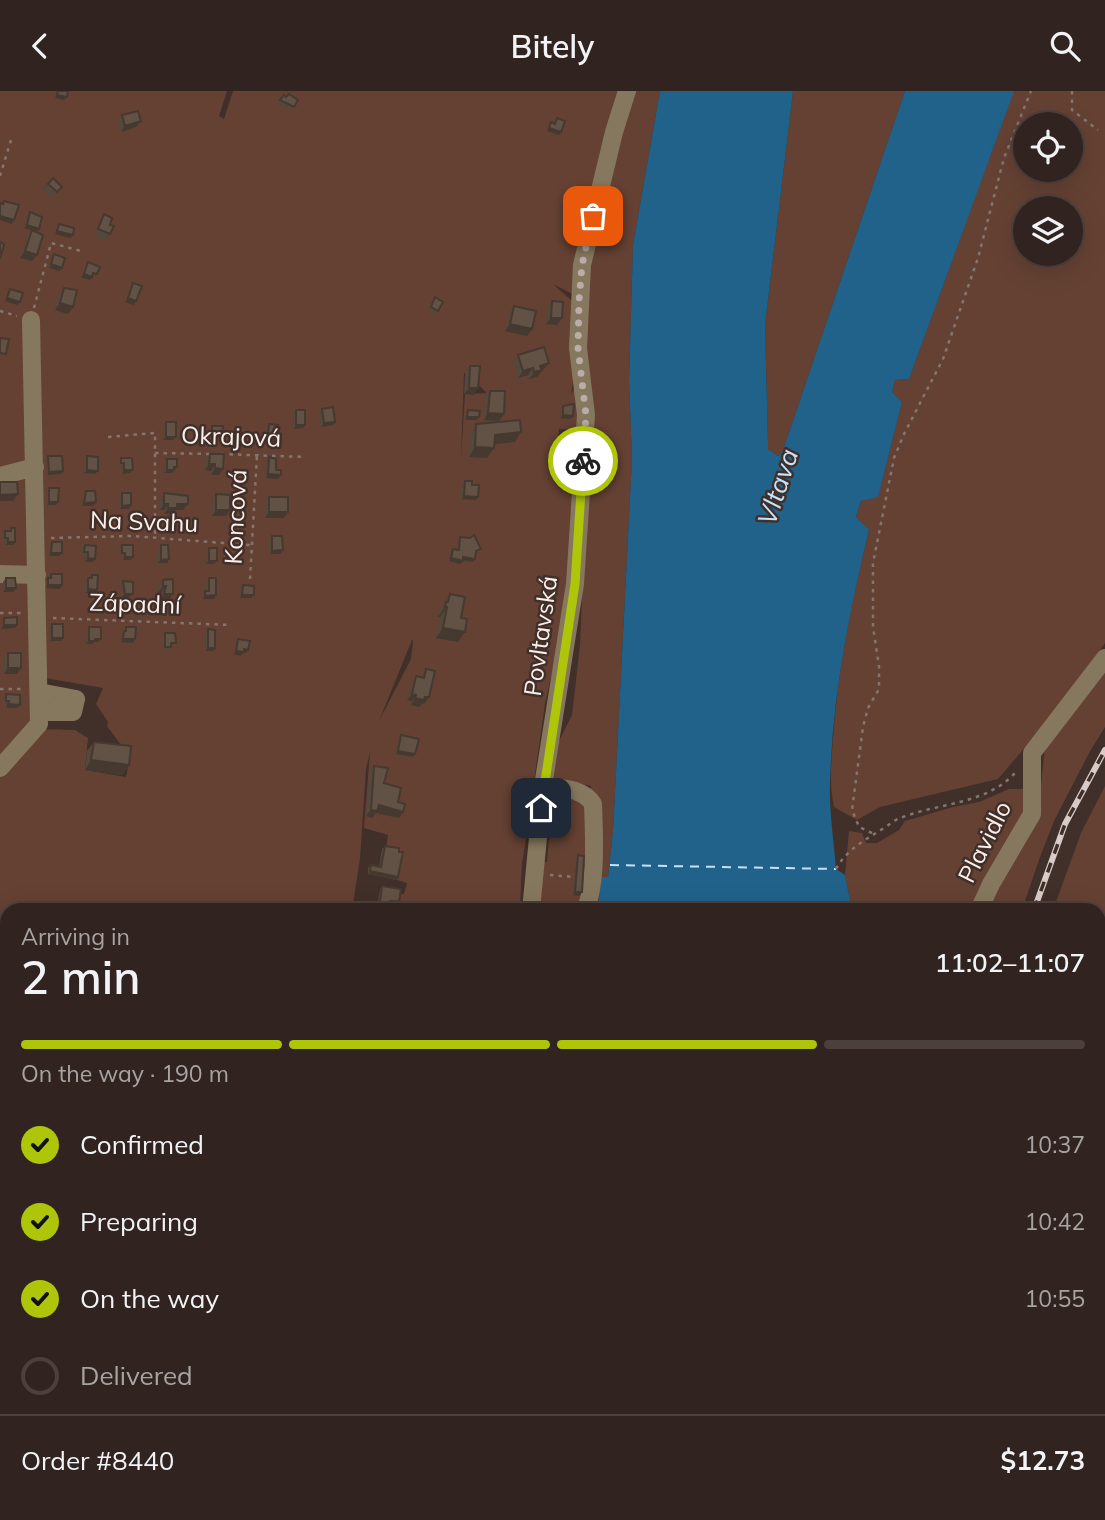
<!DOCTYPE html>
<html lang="en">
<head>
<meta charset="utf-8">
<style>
	body { margin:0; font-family:Mulish,sans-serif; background:#3d2f2c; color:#f1f3f6; height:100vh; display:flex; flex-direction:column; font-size:26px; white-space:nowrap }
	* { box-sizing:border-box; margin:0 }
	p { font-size:23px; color:#a8a4a4 }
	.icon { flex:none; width:38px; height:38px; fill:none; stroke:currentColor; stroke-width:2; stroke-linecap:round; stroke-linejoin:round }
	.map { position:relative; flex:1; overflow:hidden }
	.side { position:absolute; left:0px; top:812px; width:1106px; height:618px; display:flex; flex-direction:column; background:#31231f; border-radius:21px 21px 0 0; box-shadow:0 7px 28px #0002,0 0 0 2px #4c403d }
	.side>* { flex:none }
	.fabs { position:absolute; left:1013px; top:21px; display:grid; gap:14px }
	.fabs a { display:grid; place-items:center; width:70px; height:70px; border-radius:50%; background:#31231f; box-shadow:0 7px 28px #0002,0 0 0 2px #4c403d; font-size:35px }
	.pin { position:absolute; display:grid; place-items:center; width:60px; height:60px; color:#fff; margin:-30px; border-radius:14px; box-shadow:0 4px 10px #0006 }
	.courier { position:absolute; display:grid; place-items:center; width:70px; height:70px; margin:-35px; border:5px solid #aec509; border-radius:50%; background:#fff; color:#222; box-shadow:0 2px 9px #0007 }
	.head em { font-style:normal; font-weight:600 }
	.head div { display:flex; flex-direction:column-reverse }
	.head { display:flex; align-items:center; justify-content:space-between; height:119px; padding:0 21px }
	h1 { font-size:46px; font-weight:600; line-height:52px }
	.bar { display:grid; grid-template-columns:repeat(4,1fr); gap:10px 7px; align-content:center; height:84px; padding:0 21px }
	.bar i { height:9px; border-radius:5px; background:#4c403d }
	.bar .current { background:#aec509 }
	.bar p { grid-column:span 4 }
	.line { display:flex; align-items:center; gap:18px; padding:0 21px; border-top:2px solid #4c403d }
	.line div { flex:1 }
	ol { padding:0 21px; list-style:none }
	li { display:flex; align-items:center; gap:21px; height:77px }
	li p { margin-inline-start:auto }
	li .icon { padding:7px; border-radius:50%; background:#aec509; color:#111; stroke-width:4 }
	li:last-child { color:#a8a4a4 }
	li i { width:38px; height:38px; border:4px solid #4c403d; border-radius:50% }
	header { display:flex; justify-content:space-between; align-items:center; height:91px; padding:0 21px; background:#31231f; font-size:32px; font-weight:600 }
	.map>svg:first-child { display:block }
</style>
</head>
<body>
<header><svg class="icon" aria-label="back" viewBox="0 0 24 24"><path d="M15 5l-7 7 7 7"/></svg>Bitely<svg class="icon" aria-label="search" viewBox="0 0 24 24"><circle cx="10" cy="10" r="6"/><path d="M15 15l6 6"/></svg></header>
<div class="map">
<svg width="1105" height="1429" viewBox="0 0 1105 1429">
	<rect width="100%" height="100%" fill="#412f29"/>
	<path fill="#644133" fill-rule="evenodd" d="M0 0H227L219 25 224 28 233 0H660L633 154 629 290 632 367 613 740 608 786 601 787 598 819H535L538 771H547L549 748 552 745 546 744 548 728H554L555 716 547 714 548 706 580 709 590 702 591 695 549 686 551 666 572 624 580 554 586 416 582 208 553 193 572 210 575 280 571 303 577 292 580 340 559 338 558 352 580 355 569 503 545 613 531 711H527L526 722 530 724 522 773 520 819H400L399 803H404L407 792 397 789 401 764 386 758 388 744 364 737 370 661 366 678 360 768 352 819H7V1154L0 1149V681L43 638 75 639 88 647 85 679 126 686 130 666 107 635 108 631 96 613 103 597 45 587 36 625 0 669ZM476 281 474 290 487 302 465 303 461 368 464 282ZM413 549 411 568 379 630 412 549Z
		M793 0H905L782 362 778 365 768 358V352L765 234Z
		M1013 0H1105V552L1070 604 998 688 880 716 857 729 834 716C829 693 831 671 833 647 838 577 852 507 869 440L856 426 861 410 878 405 902 311 892 301 895 289 909 288ZM1026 33H1071V79H1026ZM1026 117H1071V163H1026Z
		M1105 572V636L1089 662 1054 730 1040 766 1022 819H983L1039 717 1045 653Z
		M1105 695V900L1099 922V819H1053L1081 742Z
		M1009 698H1029L1028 723 975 819H852L845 784 849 740 862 742 866 752H877L899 739 905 730 953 716 979 711Z
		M1099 1077 1105 1095V1428L1099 1415Z
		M7 1174V1423H520L523 1429H0V1193Z
		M1028 1423H1070L1073 1429H1030Z"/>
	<path fill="#20628a" d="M660 0H793L765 234 768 352V358L778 365 782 362 905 0H1014L909 288 895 289 892 301 902 311 878 406 861 410 856 426 869 439C849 522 832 607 830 693 829 721 834 750 836 778L845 784 852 819H598L601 786H608L613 740 632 367 629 290 633 154Z
		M638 1423H920L921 1429H644Z
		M942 1423H1002L1005 1429H944Z"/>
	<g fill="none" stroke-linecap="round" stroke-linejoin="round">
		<path stroke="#20628a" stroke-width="3.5" d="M0 918 7 919"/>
		<path stroke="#c2e3fb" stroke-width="2" stroke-dasharray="9 7" stroke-linecap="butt" d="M610 774 836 778"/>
		<path stroke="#857570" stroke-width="2.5" stroke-dasharray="3.5 5" stroke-linecap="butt" d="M1072 0V19L1098 39
			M0 85 11 49
			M34 217 51 152 81 160
			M0 220 17 225
			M108 346 155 342V448
			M155 362 211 363
			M221 363 305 366
			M51 447 132 445 250 454
			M250 488 257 364
			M0 522H24
			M53 527 231 534
			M0 598H25
			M872 742 859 736 852 719 863 636 868 617 879 598V575L873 536V472L894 367 904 343 943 268 978 167 1004 67 1031 0
			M836 778C847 758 865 749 884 737 889 734 893 730 898 728 938 711 985 715 1016 681
			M550 784 575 786
			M0 911H7
			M0 1298 7 1293
			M166 1423V1429"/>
		<path stroke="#86785e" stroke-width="18" d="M0 385 35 376
			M0 483 37 484
			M39 621H73L76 608 39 601
			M0 677 39 633 31 229
			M543 695C561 697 583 697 593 713 594 742 597 794 585 819
			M531 819 543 695 575 493 586 324 578 257 582 174 614 41 627 0
			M979 819 991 793 1032 723V662L1105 567
			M599 1423 601 1429
			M1021 1423 1023 1429"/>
		<defs>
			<path id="rail" d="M1034 819 1065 733 1105 659
				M1083 1423 1086 1429"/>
		</defs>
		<use href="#rail" stroke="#d9ccc8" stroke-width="6"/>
		<use href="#rail" stroke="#412f29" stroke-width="3.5" stroke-dasharray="10" stroke-linecap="butt"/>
	</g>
	<path fill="#54473b" d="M284 4 286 6 298 9 291 19 278 12Z
		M122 24 136 36 121 41 118 31Z
		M48 93 62 96 52 108 43 99Z
		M30 121 39 138 37 141 32 170 20 167 27 145 31 139 24 137 28 125Z
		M104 123 110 134V143L105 150 94 145 100 130Z
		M64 197 68 223 55 219 59 203Z
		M435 206 443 211 435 224 429 220Z
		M552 210 562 227 557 234 546 233 547 217Z
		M514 215 532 238 527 245 505 240 510 222Z
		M518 264 544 279 541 280 537 286 529 288 528 284 518 287 514 271Z
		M470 275 478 297 473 304 464 303 465 281Z
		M490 300 504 323 499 330 484 329 485 306Z
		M563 315 571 328 560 327 561 319Z
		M322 318 335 331 333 334 321 336 319 321Z
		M296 319 303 337 294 338 293 322Z
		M166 331 173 349H163L164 334Z
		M269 333 274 351 266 350 267 336Z
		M476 333 515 351 494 353V357L487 367 469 366 470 343Z
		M210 363H224L219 384H211V380L205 379V369Z
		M48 365 61 383 47 384 46 369Z
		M87 365 98 380 95 383 84 382 85 368Z
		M269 366 276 379 281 384 278 388 266 387V370Z
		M121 367 133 379 130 382 122 383V375H119V371Z
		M167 368 177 376 172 382H164L165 371Z
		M465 390 472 394 478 406 476 409 462 408V393Z
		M49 397 56 414H47V400Z
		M86 400 93 415H82L84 403Z
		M122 402 129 418H120V405Z
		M164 402 188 413 183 419H175L173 423H164V419H160V409Z
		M216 403 226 425H212V410Z
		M269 406 288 421 284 427H265V413Z
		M11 437 15 451 13 454H6V450H3V444L5 440H9Z
		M272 445 280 463H270L269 449Z
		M460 446 479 461 476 463 473 471 463 469 460 473 449 470 450 461 453 458H457L458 449Z
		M52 451 62 462 59 465H49V454Z
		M85 454 93 471H85L86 464H82V458Z
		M122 454 131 469H123V465H120V457Z
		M161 454 169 468 167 472H158V458Z
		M209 457 214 473H206L207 460Z
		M92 484 95 502H86V490Z
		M6 487 16 497 13 501H3V491Z
		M209 487 214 508H203V503L205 500H207L206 491Z
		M173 488 168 510H159L161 502H158V496L163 489Z
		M123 490 130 506H122L121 494Z
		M243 494 254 504 251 507H240V498Z
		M450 503 461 527 458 551 436 547 440 526H438L439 521Z
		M52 533 61 550H50L49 536Z
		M89 536 98 551H94L92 553H86L87 539Z
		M126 536 135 548 133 552 121 551V543Z
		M208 538 213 560H205L206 541Z
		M165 542 173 555 171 556 168 559H163L162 546Z
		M8 562 21 577 17 583H4V568Z
		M426 578 429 606 424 613H422L419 616 411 614 412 610 407 609 412 591 416 585 421 586Z
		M6 603 17 617H6V613H3L4 607Z
		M401 644 413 666 396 663 399 647Z
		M94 651 129 674 122 684 85 679 87 660Z
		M374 675 403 721 399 727 376 722 372 727 366 725 369 681Z
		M385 755 398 786 396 789 368 783V777L371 774 379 776 382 758Z
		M578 764 582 801 579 805 573 804 576 768Z
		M382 795 399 811 405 819H385L386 816 377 815 380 799Z
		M1105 1030V1062H1101L1102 1033Z
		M560 1423H580L582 1429H562Z"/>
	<path fill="#453930" d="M57 4 67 6 64 9 55 7Z
		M141 30 136 36 121 41 125 35Z
		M549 37 561 41 559 44 547 40Z
		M0 125 14 129 12 133 0 129Z
		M27 134 39 138 37 141 24 137Z
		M57 140 73 144 70 147 55 143Z
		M25 160 37 164 32 170 20 167Z
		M51 173 62 177 60 180 49 177Z
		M84 183 92 186 90 189 81 186Z
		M7 207 20 211 17 214 5 210Z
		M128 207 136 210 134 214 125 211Z
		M60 212 73 216 68 223 55 219Z
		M551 227H562L557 234 546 233Z
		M510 233 532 238 527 245 505 240Z
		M549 272 537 286 529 288 540 275Z
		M533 277 528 284 518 287 523 280Z
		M469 297H478L473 304 464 303Z
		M488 322 504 323 499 330 484 329Z
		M563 324 573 325 571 328 560 327Z
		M467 326H479L477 329H465Z
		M335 331 333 334 321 336 324 332Z
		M296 334H305L303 337 294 338Z
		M521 341 515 351 488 354 495 344Z
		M212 343H222L220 346H209Z
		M166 346H176L173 349H163Z
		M268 347 276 348 274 351 266 350Z
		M475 356 494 357 487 367 469 366Z
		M209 373H215L211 380 205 379Z
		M174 376H177L172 382H164L167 379Z
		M215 377 223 378 219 384H211Z
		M87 379 98 380 95 383 84 382Z
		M124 379H133L130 382 122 383Z
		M63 380 61 383 47 384 49 381Z
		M268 383 281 384 278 388 266 387Z
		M18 403 13 410H0V404Z
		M464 405 478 406 476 409 462 408Z
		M49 411H58L56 414H47Z
		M96 411 93 415H82L84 412Z
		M164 413H168L164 419H160Z
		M177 413H188L183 419H175L173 423H164L168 417Z
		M131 414 129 418H120L122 415Z
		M216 419H230L226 425H212Z
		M269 421H288L284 427H265Z
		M8 451H15L13 454H6Z
		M283 459 280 463H270L272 460Z
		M51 462H62L59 465H49Z
		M125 466H133L131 469H123Z
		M463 466 475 468 473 471 461 469Z
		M88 467 95 468 93 471H85Z
		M451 467 463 470 460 473 449 470Z
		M169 468 167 472H158L161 469Z
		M209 470H217L214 473H206Z
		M48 494H62L60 498 46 497Z
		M163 495H166L161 502H158Z
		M6 497H16L13 501H3Z
		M88 498 97 499 95 502H86Z
		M125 503H133L130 506H122Z
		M164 503H173L168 510H159Z
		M216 504 214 508H203L205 505Z
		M242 504H254L251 507H240Z
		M445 516H447L440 526H438Z
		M4 534H17L15 537 1 538Z
		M443 537 465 541 458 551 436 547Z
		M52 547H63L61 550H50Z
		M95 548H101L98 551H94L92 553H86L89 550Z
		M123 548H135L133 552 121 551Z
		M208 557H215L213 560H205Z
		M244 558 248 559 246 562H243L241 565 234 563 236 560Z
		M8 577H21L17 583H4Z
		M412 603 416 604 412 610 407 609Z
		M425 606H429L424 613H422L419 616 411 614 415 607Z
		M8 613 20 614 17 617H6Z
		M398 660 415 663 413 666 396 663Z
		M91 669 129 674 122 684 85 679Z
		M379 714 403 721 399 727 376 722 372 727 366 725 371 719Z
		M370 780 398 786 396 789 368 783Z
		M575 801H582L579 805 573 804Z
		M380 812 388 813 386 816 377 815Z"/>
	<path fill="#625245" stroke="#453930" stroke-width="2" d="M58 0H68L67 6 57 4Z
		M289 3 298 9 294 16 280 9 284 4 286 6Z
		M138 20 141 30 125 35 122 24Z
		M557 27 565 30 561 41 549 37 551 31 555 33Z
		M53 87 62 96 57 101 48 93Z
		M4 110 19 114 14 129 0 125V112L3 113Z
		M30 121 42 126 39 138 27 134Z
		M104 123 112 127 110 134 114 135 110 143 98 138Z
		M59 133 74 137 73 144 57 140Z
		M32 139 43 144 37 164 25 160Z
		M0 151 4 153 0 168Z
		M54 163 65 167 62 177 51 173Z
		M88 171 100 176 97 183 93 182 92 186 84 183Z
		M133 192 142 195 136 210 128 207Z
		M64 197 77 199 73 216 60 212Z
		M10 198 23 202 20 211 7 207Z
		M435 206 443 211 438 220 431 216Z
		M552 210 563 211 562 227H551Z
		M514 215 536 220 532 238 510 233Z
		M0 247 9 248 6 263 0 262Z
		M544 256 549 272 540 275 542 279 534 281 533 277 523 280 518 264Z
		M470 275H480L478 297H469Z
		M490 300H505L504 323 488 322Z
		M574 313 573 325 563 324V315Z
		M333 316 335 331 324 332 322 318Z
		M296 319H305V334H296Z
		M468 319 480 320 479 326H467Z
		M520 329 521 341 495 344 494 357 475 356 476 333Z
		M166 331H176V346H166Z
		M269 333 278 334 276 348 268 347Z
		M212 335H223L222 343H212Z
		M210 363H224L223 378 215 377V373H209Z
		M48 365H62L63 380 49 381Z
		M87 365 98 366V380L87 379Z
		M269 366 276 368V379H281V384L268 383Z
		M121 367H132L133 379H124V372H121Z
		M167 368H177V376H174V379H167Z
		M465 390H472V394H479L478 406 464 405Z
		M0 391H17L18 403 0 404Z
		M49 397H59L58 411H49Z
		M86 400H95L96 411 84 412Z
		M122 402H131V414L122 415Z
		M164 402 188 405V413H177V417H168V413H164Z
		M216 403 230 404V419H216Z
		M269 406H288V421H269Z
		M11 437H15V451H8V447H5V440H11Z
		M474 444 481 458 476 460 475 468 463 466V470L451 467 453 458 459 459 460 446 470 447Z
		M272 445H282L283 459 272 460Z
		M52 451H62V462H51Z
		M85 454 96 455 95 468 88 467V461H84Z
		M122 454H133V466H125V462H122Z
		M161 454H168L169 468 161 469Z
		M209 457H217V470H209Z
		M51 483H62V494H48V487H51Z
		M92 484H98L97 499 88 498V487H92Z
		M6 487H15L16 497H6Z
		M209 487H216V504L205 505V500H209Z
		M173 488V503H164L166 495H163V489Z
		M123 490 133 491V503H125Z
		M243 494 254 495V504H242Z
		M450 503 465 506 461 527 467 528 465 541 443 537 447 516H445L446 511H448Z
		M17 526V534H4V527Z
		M52 533H63V547H52Z
		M89 536H101V548H95V550H89Z
		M126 536H136L135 548H123L124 540H126Z
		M208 538 215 539V557H208Z
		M165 542H175L176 552H171V556H165Z
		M238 548 250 550 248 559 244 558V561L236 560Z
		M8 562H21V577H8Z
		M426 578 435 580 429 606H425L424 609 415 607 416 604 412 603 416 585 424 587Z
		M6 603 20 604V614L8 613 9 610H6Z
		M401 644 419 648 415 663 398 660Z
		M94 651 131 655 129 674 91 669Z
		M374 675 388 677 384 692 401 697 398 711 405 713 403 721 379 714 377 720 371 719Z
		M385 755 399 757V761H403L398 786 370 780 371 774 381 776Z
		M578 764 584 765 582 801H575Z
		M382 795 401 798 399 811 390 810 388 813 380 812Z
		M390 810 407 811 405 819H389Z
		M1105 1030V1059H1103Z
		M236 1423H242V1427H236Z
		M567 1423H580L582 1429H569Z"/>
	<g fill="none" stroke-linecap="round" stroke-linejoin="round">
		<path stroke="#baaca7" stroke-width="7" stroke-dasharray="0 12.6" d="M583 370 586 324 578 257 579 210 582 174 593 125"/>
		<path stroke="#aec509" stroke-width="9" d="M541 717 575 493 583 370"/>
	</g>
	<g text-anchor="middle" stroke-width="5" stroke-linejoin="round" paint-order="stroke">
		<g font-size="24" fill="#fbefeb" stroke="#412f29">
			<text transform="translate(231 346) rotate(2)" y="8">Okrajová</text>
			<text transform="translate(236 426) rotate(-87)" y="8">Koncová</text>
			<text transform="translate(144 431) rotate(2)" y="8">Na Svahu</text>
			<text transform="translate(135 513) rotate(2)" y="8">Západní</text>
			<text transform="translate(541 545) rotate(-82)" y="8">Povltavská</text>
			<text transform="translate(985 751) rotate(-63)" y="8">Plavidlo</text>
		</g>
		<g font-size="26" font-style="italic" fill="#c2e3fb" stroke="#412f29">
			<text transform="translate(778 396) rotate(-72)" y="9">Vltava</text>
		</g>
	</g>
</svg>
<div class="fabs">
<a><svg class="icon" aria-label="locate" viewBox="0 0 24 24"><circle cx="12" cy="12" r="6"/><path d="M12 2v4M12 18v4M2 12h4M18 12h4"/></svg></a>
<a><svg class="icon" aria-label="layers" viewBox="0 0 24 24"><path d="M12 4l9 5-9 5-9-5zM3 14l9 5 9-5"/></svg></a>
</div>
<div class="pin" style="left:593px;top:125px;background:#ea580c"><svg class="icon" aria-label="bag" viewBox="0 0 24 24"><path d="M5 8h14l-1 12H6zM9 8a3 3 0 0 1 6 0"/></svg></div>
<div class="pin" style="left:541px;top:717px;background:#1f2937"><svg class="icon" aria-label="home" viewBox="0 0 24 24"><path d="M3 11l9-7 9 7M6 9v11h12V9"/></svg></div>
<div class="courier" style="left:583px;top:370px"><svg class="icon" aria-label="bike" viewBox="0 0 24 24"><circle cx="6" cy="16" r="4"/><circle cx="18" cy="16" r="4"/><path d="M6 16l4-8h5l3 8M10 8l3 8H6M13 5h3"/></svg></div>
<section class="side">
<div class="head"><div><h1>2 min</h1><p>Arriving in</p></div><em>11:02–11:07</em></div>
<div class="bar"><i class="current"></i><i class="current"></i><i class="current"></i><i></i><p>On the way · 190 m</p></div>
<ol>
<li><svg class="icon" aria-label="check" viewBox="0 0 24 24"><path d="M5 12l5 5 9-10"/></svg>Confirmed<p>10:37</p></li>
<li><svg class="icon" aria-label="check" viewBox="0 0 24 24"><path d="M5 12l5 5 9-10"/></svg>Preparing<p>10:42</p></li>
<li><svg class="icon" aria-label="check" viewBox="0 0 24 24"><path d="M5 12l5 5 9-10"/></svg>On the way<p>10:55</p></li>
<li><i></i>Delivered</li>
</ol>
<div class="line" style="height:91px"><div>Order #8440</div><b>$12.73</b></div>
</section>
</div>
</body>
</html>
